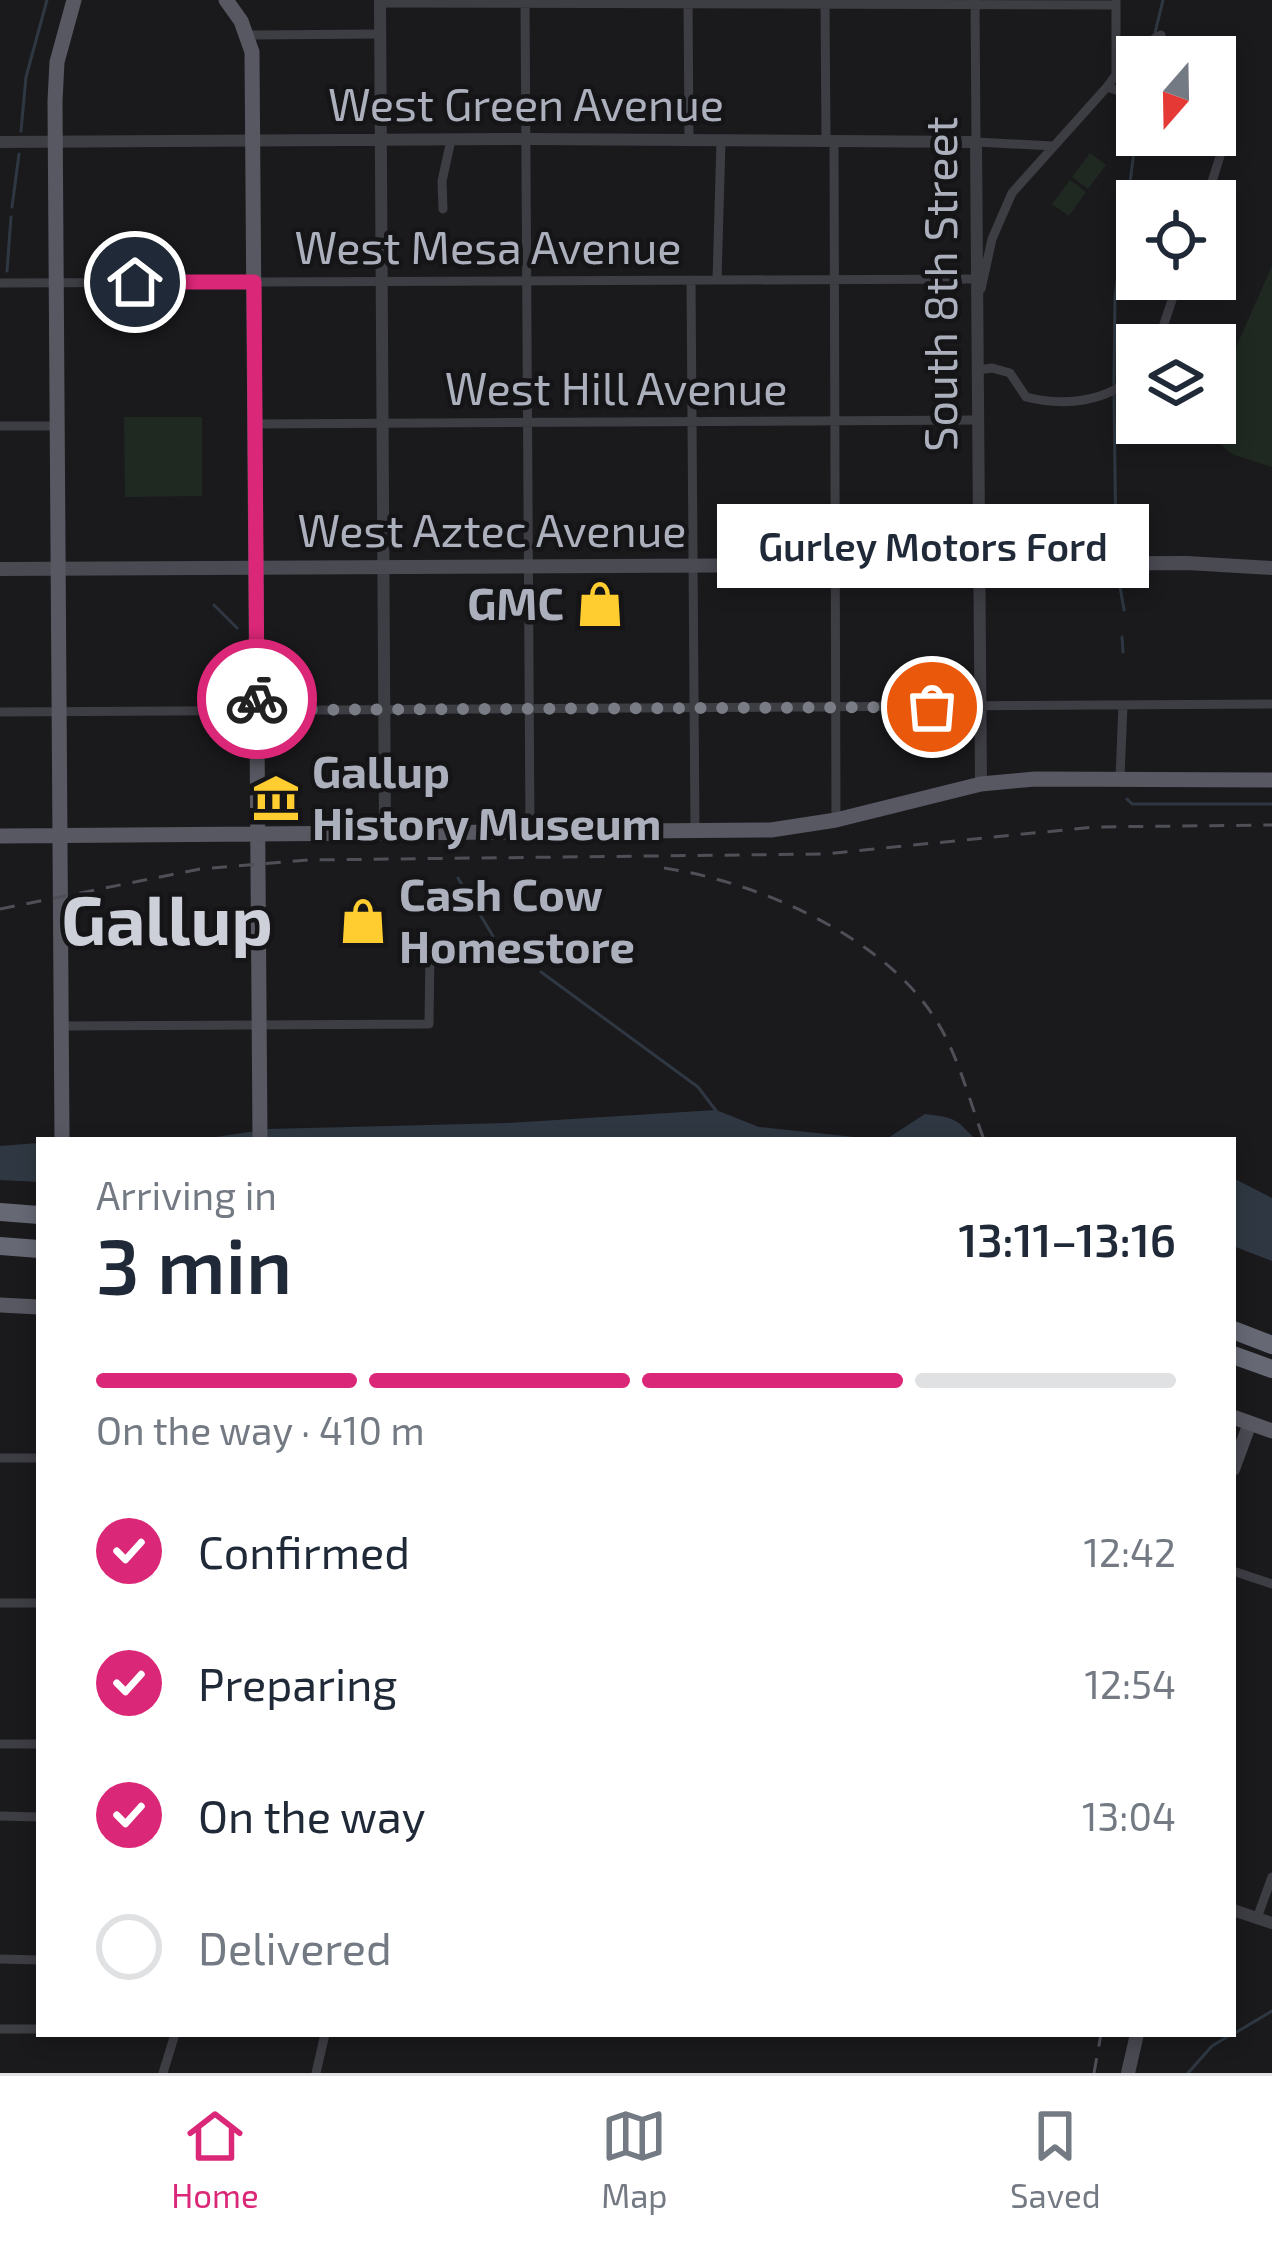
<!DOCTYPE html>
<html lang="en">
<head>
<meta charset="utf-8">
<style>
	body { margin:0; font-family:"Exo 2",sans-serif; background:#f2f2f3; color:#1f2937; height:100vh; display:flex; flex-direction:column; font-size:45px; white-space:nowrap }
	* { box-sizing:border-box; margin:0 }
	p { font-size:39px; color:#747a83 }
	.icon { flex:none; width:66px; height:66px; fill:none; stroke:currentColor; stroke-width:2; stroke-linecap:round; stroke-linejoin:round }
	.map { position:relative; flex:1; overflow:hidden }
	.drawer { position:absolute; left:36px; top:1137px; width:1200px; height:900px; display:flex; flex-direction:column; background:#fff; border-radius:0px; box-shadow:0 6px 18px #0003 }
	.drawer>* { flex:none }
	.needle { width:78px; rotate:200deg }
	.tools { position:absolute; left:1116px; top:36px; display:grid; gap:24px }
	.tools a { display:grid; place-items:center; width:120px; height:120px; border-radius:0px; background:#fff; box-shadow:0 6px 18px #0003; font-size:60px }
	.pin { position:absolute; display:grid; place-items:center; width:102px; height:102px; color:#fff; margin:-51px; border:6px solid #fff; border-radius:50%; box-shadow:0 3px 12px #0007 }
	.courier { position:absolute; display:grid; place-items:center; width:120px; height:120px; margin:-60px; border:9px solid #db2777; border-radius:50%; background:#fff; color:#222; box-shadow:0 3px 15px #0007 }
	.bubble { position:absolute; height:84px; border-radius:0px; background:#fff; box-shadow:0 6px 18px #0003; font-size:39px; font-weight:600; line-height:84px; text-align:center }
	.headline em { font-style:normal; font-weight:600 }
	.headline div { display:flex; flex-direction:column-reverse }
	.headline { display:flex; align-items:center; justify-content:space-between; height:204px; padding:0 60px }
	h1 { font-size:78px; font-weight:600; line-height:90px }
	.bar { display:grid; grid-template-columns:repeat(4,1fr); gap:18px 12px; align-content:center; height:144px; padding:0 60px }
	.bar i { height:15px; border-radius:9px; background:#e0e1e3 }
	.bar .current { background:#db2777 }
	.bar p { grid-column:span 4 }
	ol { padding:0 60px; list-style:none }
	li { display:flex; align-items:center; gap:36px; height:132px }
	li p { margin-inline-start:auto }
	li .icon { padding:12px; border-radius:50%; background:#db2777; color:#fff; stroke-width:4 }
	li:last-child { color:#747a83 }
	li i { width:66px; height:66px; border:6px solid #e0e1e3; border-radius:50% }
	.menu { display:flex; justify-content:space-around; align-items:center; height:168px; border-top:3px solid #e0e1e3; background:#fff; font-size:33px; color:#747a83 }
	.menu a { display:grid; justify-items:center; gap:6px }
	.menu .current { color:#db2777 }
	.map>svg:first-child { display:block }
</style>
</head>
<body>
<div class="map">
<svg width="1272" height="2073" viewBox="0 0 1272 2073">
	<rect width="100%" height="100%" fill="#1a1a1d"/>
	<path fill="#1f2922" d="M1090 153 1106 165 1088 189 1072 177Z
		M1070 180 1086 192 1069 216 1052 204Z
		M1272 266V467L1232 454 1218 442 1221 381Z
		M124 417H202V496L125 497Z"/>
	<path fill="#2f3842" d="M716 1110 759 1127 883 1140H196L269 1129 507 1123Z
		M925 1114C957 1118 956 1119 976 1140H885Z
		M39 1143V1182L0 1180V1146Z
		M1233 1178 1272 1198V1261L1233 1246Z"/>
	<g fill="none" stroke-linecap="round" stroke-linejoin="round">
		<path stroke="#2f3842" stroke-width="3" d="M1155 33 1163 0
			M1151 57 1153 43
			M21 131 26 77 47 0
			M12 207 19 154
			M7 271 11 217
			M1114 384 1115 297 1137 129
			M1114 394 1116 549
			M1118 575 1124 610
			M214 605 237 628
			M1122 637 1123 652
			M1127 799 1132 804H1272
			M458 878 493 936
			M541 972 698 1087 717 1112
			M1235 2033 1272 2011
			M1188 2073 1212 2046 1232 2034"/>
		<path stroke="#3d3d44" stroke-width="9" d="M525 0 530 834
			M688 0 689 139
			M975 0 976 142 1053 146
			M380 3 1116 5
			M825 3 826 141
			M247 35 377 34
			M1116 73V0
			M1107 87 1137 97
			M834 141 836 820
			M1206 201 1230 124 1222 110 1215 107
			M443 209 442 181 451 140
			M691 280 695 833
			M717 280 721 141
			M0 283 977 279
			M981 289 992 239 1012 193 1107 87 1134 50 1161 35
			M1157 345 1179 279
			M978 370 992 368 1010 373 1026 397C1065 407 1107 402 1137 374
			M255 424 978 420
			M0 426H57
			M0 712 1272 704
			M1120 778 1123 705
			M62 1026 429 1024 430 951
			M0 1458H39
			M1233 1571 1272 1584
			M0 1603H39
			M0 1744H39
			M0 1816 39 1817
			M1257 1918 1272 1877
			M0 1959 39 1960
			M0 2029H39
			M163 2073 175 2034
			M316 2073 325 2034"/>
		<path stroke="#3d3d44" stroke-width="12" d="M380 0 385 834
			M0 142 528 139 976 142 981 784
			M1233 1910 1272 1923"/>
		<path stroke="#494a52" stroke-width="14" d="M0 569 1187 563 1272 568
			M1233 1469 1250 1423
			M1128 2073 1137 2034"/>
		<path stroke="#575861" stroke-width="15" d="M226 0 241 21 252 52 260 1140
			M0 836 771 830 836 820 981 784 1035 779 1272 780
			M62 1140 55 101 57 62 74 0
			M0 1305 39 1307
			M1233 1417 1272 1431"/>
		<path stroke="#666974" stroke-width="18" d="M0 1212 39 1215
			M0 1246 39 1249
			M1233 1330 1272 1345
			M1233 1355 1272 1369"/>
		<path stroke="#4e4f57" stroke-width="3" stroke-dasharray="15 12" stroke-linecap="butt" d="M664 868C754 881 876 933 930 1011 957 1049 968 1097 984 1140
			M0 909 200 869 308 860 824 854 1094 827 1272 825
			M1094 2073 1101 2034"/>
	</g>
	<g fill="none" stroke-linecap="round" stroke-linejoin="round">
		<path stroke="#797c85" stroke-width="12" stroke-dasharray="0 21.6" d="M257 699 258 710 932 707"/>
		<path stroke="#db2777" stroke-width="15" d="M135 282H254L257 699"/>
	</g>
	<defs>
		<symbol id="shop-bare" viewBox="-9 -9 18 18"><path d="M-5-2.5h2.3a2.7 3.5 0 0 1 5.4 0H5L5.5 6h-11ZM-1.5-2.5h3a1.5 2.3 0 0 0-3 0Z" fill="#ffcd30" stroke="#151518" stroke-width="2.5" paint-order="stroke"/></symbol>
		<symbol id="museum-bare" viewBox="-9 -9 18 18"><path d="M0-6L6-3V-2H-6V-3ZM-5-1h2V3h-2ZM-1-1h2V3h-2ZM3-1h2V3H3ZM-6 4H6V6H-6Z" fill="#ffcd30" stroke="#151518" stroke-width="2.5" paint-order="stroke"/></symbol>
	</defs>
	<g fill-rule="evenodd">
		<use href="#shop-bare" x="567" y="571" width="66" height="66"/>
		<use href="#museum-bare" x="243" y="765" width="66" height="66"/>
		<use href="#shop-bare" x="330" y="888" width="66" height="66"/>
	</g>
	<g text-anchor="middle" stroke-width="9" stroke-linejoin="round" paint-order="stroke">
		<g font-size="45" fill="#acb0bd" stroke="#151518">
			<text x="526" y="121">West Green Avenue</text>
			<text x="488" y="264">West Mesa Avenue</text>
			<text transform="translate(941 284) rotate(-90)" y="16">South 8th Street</text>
			<text x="616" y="405">West Hill Avenue</text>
			<text x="492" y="547">West Aztec Avenue</text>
		</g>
		<g font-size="45" font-weight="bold" fill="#acb0bd" stroke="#151518" text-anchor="start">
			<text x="564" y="620" text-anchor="end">GMC</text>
			<text x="312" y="788">Gallup<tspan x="312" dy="52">History Museum</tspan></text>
			<text x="399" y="911">Cash Cow<tspan x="399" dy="52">Homestore</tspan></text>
		</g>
		<g font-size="69" font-weight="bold" fill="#cdcfd9" stroke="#151518">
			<text x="167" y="945">Gallup</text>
		</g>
	</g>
</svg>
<div class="tools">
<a><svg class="needle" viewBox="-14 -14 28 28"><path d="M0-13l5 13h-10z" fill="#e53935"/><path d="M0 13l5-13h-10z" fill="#747a83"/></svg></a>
<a><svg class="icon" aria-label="locate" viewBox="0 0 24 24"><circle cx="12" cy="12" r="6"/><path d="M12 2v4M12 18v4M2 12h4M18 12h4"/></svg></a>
<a><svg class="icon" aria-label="layers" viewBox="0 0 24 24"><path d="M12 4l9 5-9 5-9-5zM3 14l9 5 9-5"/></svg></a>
</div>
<div class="pin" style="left:932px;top:707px;background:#ea580c"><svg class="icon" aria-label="bag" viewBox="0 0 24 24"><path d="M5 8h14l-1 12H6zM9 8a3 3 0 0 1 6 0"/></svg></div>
<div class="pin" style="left:135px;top:282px;background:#1f2937"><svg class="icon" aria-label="home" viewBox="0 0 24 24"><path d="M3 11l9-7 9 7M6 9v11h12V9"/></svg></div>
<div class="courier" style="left:257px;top:699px"><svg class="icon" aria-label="bike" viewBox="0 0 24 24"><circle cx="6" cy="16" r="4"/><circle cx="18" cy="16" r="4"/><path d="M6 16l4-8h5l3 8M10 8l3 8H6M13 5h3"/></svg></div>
<div class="bubble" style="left:717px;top:504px;width:432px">Gurley Motors Ford</div>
<section class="drawer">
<div class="headline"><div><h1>3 min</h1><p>Arriving in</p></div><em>13:11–13:16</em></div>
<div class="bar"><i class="current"></i><i class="current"></i><i class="current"></i><i></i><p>On the way · 410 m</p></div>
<ol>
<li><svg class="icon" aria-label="check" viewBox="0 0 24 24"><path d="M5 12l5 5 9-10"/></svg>Confirmed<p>12:42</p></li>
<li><svg class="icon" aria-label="check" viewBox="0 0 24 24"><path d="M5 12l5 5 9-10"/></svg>Preparing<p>12:54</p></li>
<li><svg class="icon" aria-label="check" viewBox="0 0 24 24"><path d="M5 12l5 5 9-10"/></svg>On the way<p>13:04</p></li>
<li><i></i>Delivered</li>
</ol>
</section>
</div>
<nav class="menu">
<a class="current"><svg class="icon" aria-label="home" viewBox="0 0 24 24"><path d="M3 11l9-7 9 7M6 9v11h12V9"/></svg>Home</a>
<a><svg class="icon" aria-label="map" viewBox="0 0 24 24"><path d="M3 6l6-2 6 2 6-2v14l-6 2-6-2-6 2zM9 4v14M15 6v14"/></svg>Map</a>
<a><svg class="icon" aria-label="saved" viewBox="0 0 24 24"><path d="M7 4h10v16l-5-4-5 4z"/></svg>Saved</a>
</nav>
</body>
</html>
